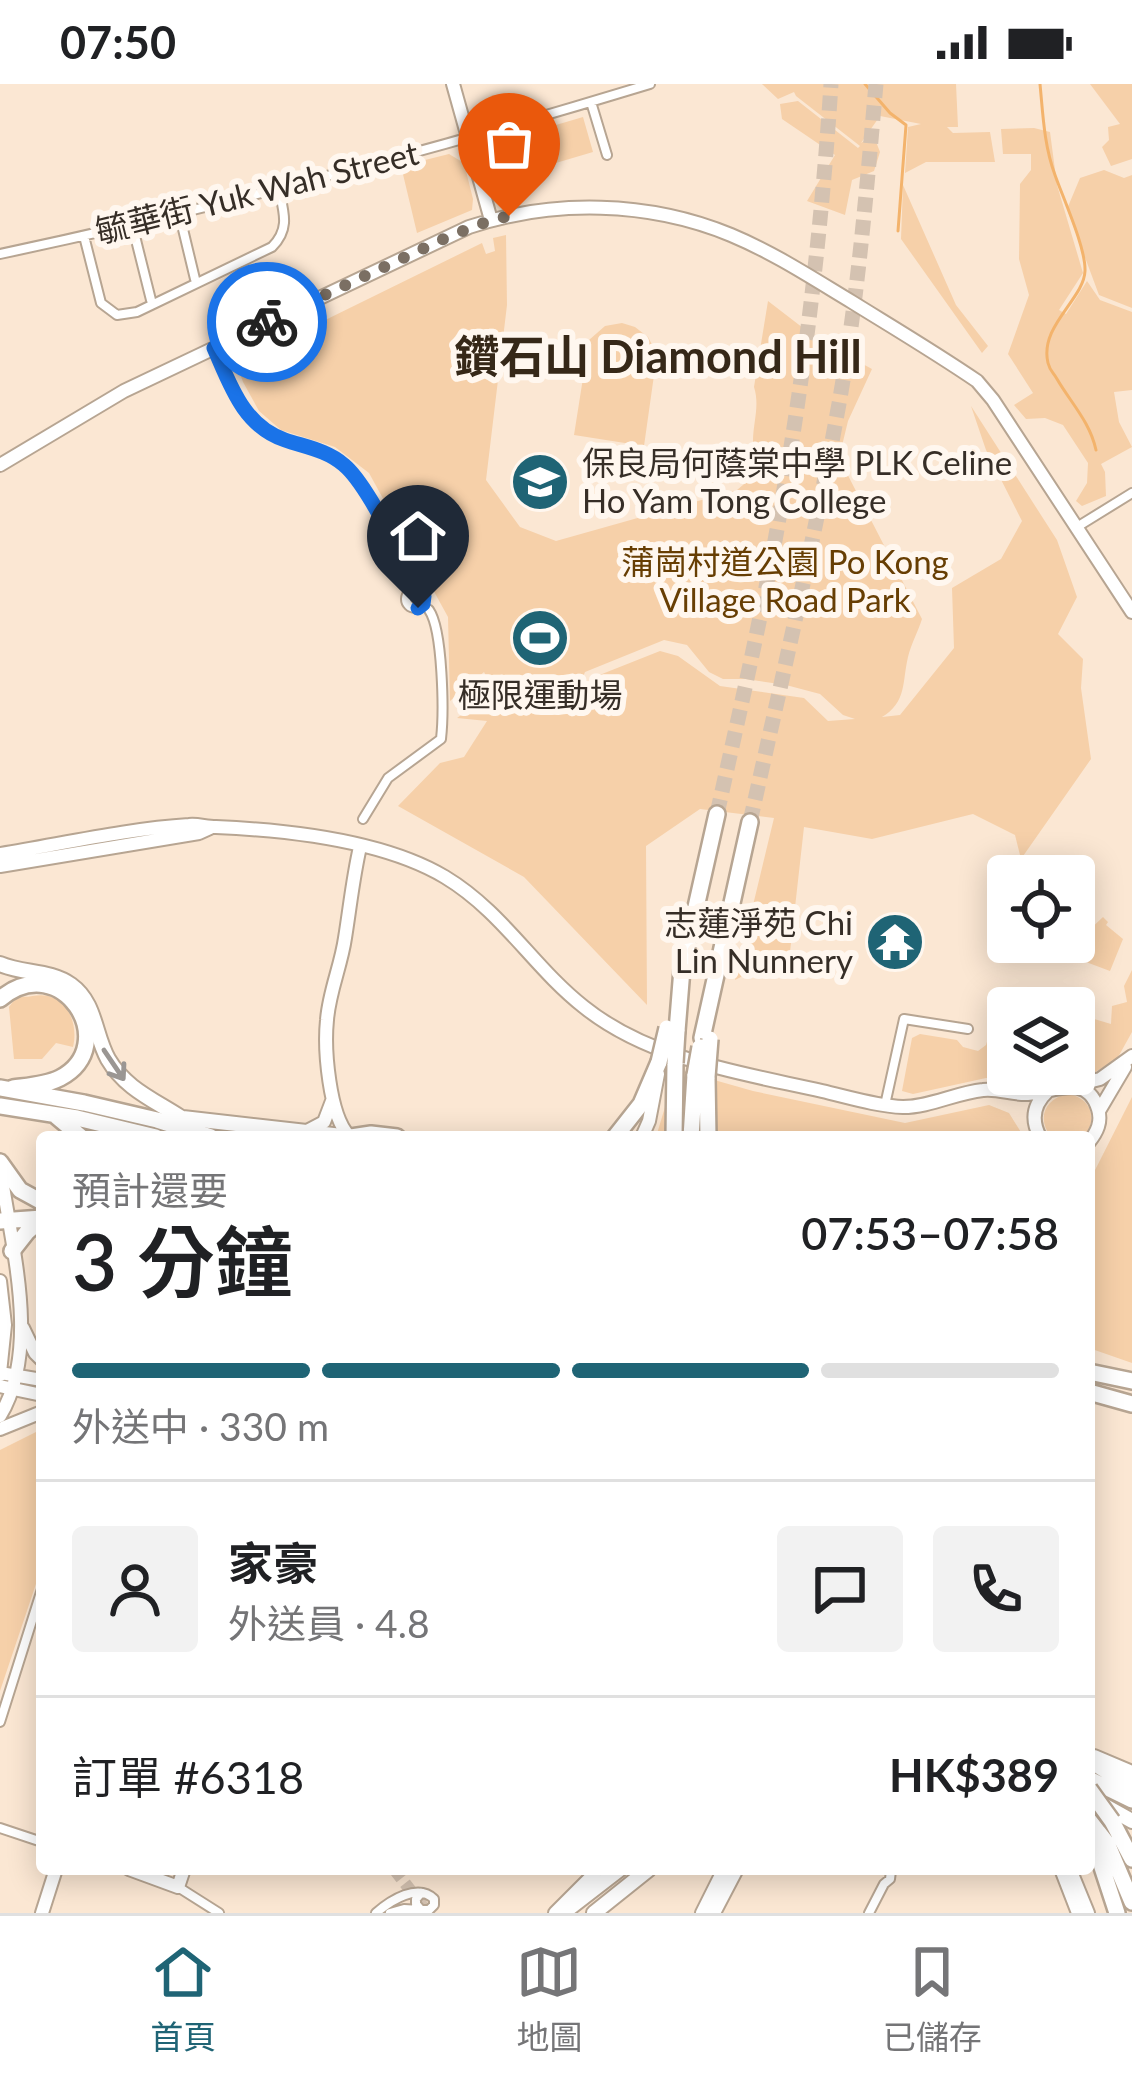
<!DOCTYPE html>
<html lang="zh-TW">
<head>
<meta charset="utf-8">
<style>
	body { margin:0; font-family:Lato,"Noto Sans TC",sans-serif; background:#f2f2f2; color:#202124; height:100vh; display:flex; flex-direction:column; font-size:45px; white-space:nowrap }
	* { box-sizing:border-box; margin:0 }
	p { font-size:39px; color:#757577 }
	.icon { flex:none; width:66px; height:66px; fill:none; stroke:currentColor; stroke-width:2; stroke-linecap:round; stroke-linejoin:round }
	.map { position:relative; flex:1; overflow:hidden }
	.details { position:absolute; left:36px; top:1047px; width:1059px; height:744px; display:flex; flex-direction:column; background:#fff; border-radius:12px; box-shadow:0 6px 30px #0003 }
	.details>* { flex:none }
	.tools { position:absolute; left:987px; top:771px; display:grid; gap:24px }
	.tools a { display:grid; place-items:center; width:108px; height:108px; border-radius:12px; background:#fff; box-shadow:0 6px 30px #0003; font-size:60px }
	.pin { position:absolute; display:grid; place-items:center; width:102px; height:102px; color:#fff; margin:-123px -51px; border-radius:50% 50% 50% 0; rotate:-45deg; box-shadow:0 0 12px #0007 }
	.pin .icon { rotate:45deg }
	.courier { position:absolute; display:grid; place-items:center; width:120px; height:120px; margin:-60px; border:9px solid #1a73e8; border-radius:50%; background:#fff; color:#222; box-shadow:0 3px 15px #0007 }
	.head em { font-style:normal; font-weight:600 }
	.head div { display:flex; flex-direction:column-reverse }
	.head { display:flex; align-items:center; justify-content:space-between; height:204px; padding:0 36px }
	h1 { font-size:78px; font-weight:600; line-height:90px }
	.bar { display:grid; grid-template-columns:repeat(4,1fr); gap:18px 12px; align-content:center; height:144px; padding:0 36px }
	.bar i { height:15px; border-radius:9px; background:#e0e0e0 }
	.bar .on { background:#1f6475 }
	.bar p { grid-column:span 4 }
	.line { display:flex; align-items:center; gap:30px; padding:0 36px; border-top:3px solid #e0e0e0 }
	.line div { flex:1 }
	.round { display:grid; place-items:center; flex:none; width:126px; height:126px; border-radius:12px; background:#f2f2f2 }
	.status { display:flex; justify-content:space-between; align-items:center; height:84px; padding:0 60px; background:#fff; direction:ltr }
	.status svg { height:33px; fill:currentColor }
	.tabs { display:flex; justify-content:space-around; align-items:center; height:168px; border-top:3px solid #e0e0e0; background:#fff; font-size:33px; color:#757577 }
	.tabs a { display:grid; justify-items:center; gap:6px }
	.tabs .on { color:#1f6475 }
	.map>svg:first-child { display:block }
</style>
</head>
<body>
<div class="status"><b>07:50</b><svg viewBox="0 0 49 12"><path d="M0 12V9h3v3zM5 12V6h3v6zM10 12V3h3v9zM15 12V0h3v12zM26 1h20v11H26zM47 4h2v5h-2z"/></svg></div>
<div class="map">
<svg width="1132" height="1829" viewBox="0 0 1132 1829">
	<rect width="100%" height="100%" fill="#fbe7d3"/>
	<path fill="#f6d0a9" fill-rule="evenodd" d="M762 0H956L958 43H947L953 49 990 48 995 78H926L905 89 908 43 921 40 880 32 861 59 873 50 880 68 874 87 852 96 845 131 807 117 835 71 782 35 780 20 798 17 858 64 860 62 796 12 794 8 778 15Z
		M1090 0H1132V75L1111 82 1102 63 1109 56 1108 43 1120 40Z
		M583 33 593 68 549 81 539 46Z
		M1034 44 1050 48 1057 101 1083 189 1059 226 1066 230 1087 197 1100 216 1132 228V306L1114 308 1119 338 1132 363 1101 380 1105 388 1106 412 1082 422 1076 417 1087 399 1088 379 1063 341 1045 334 1026 335 1014 321 1033 309 1008 270 1029 211 1019 175 1020 100 1031 86V70H1003L1001 45Z
		M449 70 464 79 473 115 472 126 417 149 401 82Z
		M1104 86 1124 94 1132 91V224L1099 211 1067 125 1080 94Z
		M903 101 956 221 988 262 982 269 901 155Z
		M506 151 507 221 486 396 520 443 556 457 737 406 756 390C756 379 753 369 753 358 753 338 760 322 754 303L768 217 820 257 872 285 848 337 839 374 922 535C918 548 911 560 908 573 902 598 907 618 882 633L900 631 954 564 952 504 1001 475 1022 437 986 366 971 322 1057 456 1077 513 1058 550 1083 575 1081 604 1091 675 1021 775 1015 751 973 730 872 755 804 743 790 868 735 896 774 734 700 725 646 762 647 921 524 793 398 722 440 679 464 673 487 637 457 634 481 617 500 619 484 588 450 617 448 533 369 389 335 363 281 346 259 327 243 298 238 284 244 276 482 159 486 170 495 167 493 154ZM664 556 687 561 709 588 723 595H746L786 601 820 610 843 631 855 635 828 637 804 614 720 602 678 572 660 567 597 592 573 631 556 628 573 617 585 588Z
		M622 239 635 243 648 253 657 270 644 362 574 351 589 256 605 242Z
		M1103 833 1108 838 1106 841 1123 855 1110 887 1070 872 1069 865Z
		M1132 886V948L1117 975 1087 993 1038 999 986 994 913 1010 902 1007 912 954 920 950 957 956 963 963 978 967 986 961 993 938 1008 939V990H1074V929L1111 940 1112 922 1127 918 1124 902Z
		M17 912C28 915 37 909 48 912 70 917 78 943 73 963L56 959 42 975H14L9 923Z
		M679 986 753 1007 905 1039 989 1021 1009 1029 1024 1053H656L674 993Z
		M1066 1010C1090 1012 1099 1034 1084 1053H1051C1037 1035 1044 1016 1066 1010Z
		M1132 1013V1279L1089 1264V1098Z
		M42 1345V1482L0 1607V1366Z"/>
	<g fill="none" stroke-linecap="round" stroke-linejoin="round">
		<path stroke="#f3b36c" stroke-width="3" d="M865 0 890 29 906 41 898 147
			M1040 0C1043 31 1044 61 1055 91 1063 114 1086 164 1085 187 1084 215 1039 242 1048 279 1050 287 1053 288 1057 295 1071 319 1090 338 1096 366"/>
		<path stroke="#d4c2b1" stroke-width="12" stroke-dasharray="12 6" stroke-linecap="butt" d="M394 1785 428 1829"/>
		<path stroke="#d4c2b1" stroke-width="15" stroke-dasharray="15 8" stroke-linecap="butt" d="M717 730C740 626 764 523 782 417 806 279 822 140 831 0
			M750 738C780 604 811 471 836 336 857 225 866 112 876 0"/>
		<defs>
			<path id="street" d="M591 18 607 71
				M182 141 195 195
				M84 152 101 219 117 231 137 228 272 163C290 145 284 129 279 106
				M135 152 151 216
				M0 170C221 123 434 66 650 0
				M214 265C230 299 242 340 280 354 301 362 323 364 341 379 365 397 396 463 412 491L414 506
				M1077 443 1132 409
				M406 515a9 9 0 1 1 18 0a9 9 0 1 1-18 0Z
				M363 735 388 694 441 655C444 629 443 546 429 526
				M885 1021 904 935 968 945
				M0 1638 42 1505
				M0 1744 42 1758
				M178 1803 219 1829
				M376 1829C391 1816 418 1799 434 1815V1821L429 1826H421L416 1820V1815L421 1809
				M390 1829 404 1825 420 1826
				M869 1829 884 1800 890 1795 891 1787"/>
			<path id="secondary" d="M453 0 491 136
				M0 381 124 307 469 143C553 115 649 117 731 151 774 169 812 194 852 218 894 244 936 269 977 297L993 316 1132 528
				M0 770C62 760 126 745 189 741 198 740 206 743 216 743 286 746 383 756 445 793 503 828 533 883 584 923 650 976 742 989 822 1007 848 1013 876 1022 903 1023 930 1023 955 1009 983 1006 998 1004 1013 1011 1028 1010 1052 1009 1087 988 1098 1025 1102 1038 1097 1048 1089 1058
				M0 782 199 749 210 744
				M1076 1001 1100 995 1132 972
				M1099 1027 1125 983
				M305 1048 324 1038 332 1017
				M349 1052C329 1031 324 965 327 936 329 908 341 882 345 854 350 823 353 793 360 763
				M642 1053 649 1037 658 990
				M1040 1053C1031 1036 1033 1021 1047 1008
				M0 1082C10 1159 42 1262 0 1332
				M0 1197 5 1241 0 1289 42 1296
				M23 1244 35 1269 42 1276
				M0 1302 42 1311
				M0 1345 42 1328
				M129 1785 178 1803 184 1785
				M1061 1785 1078 1829
				M1070 1785 1088 1829
				M42 1829 56 1785
				M555 1829 599 1785
				M702 1829 724 1785
				M714 1829 737 1785"/>
			<path id="primary" d="M0 880C23 890 50 886 71 901 96 919 94 950 108 975 125 1004 152 1015 180 1033
				M174 1033 351 1053
				M0 1290V1289
				M1094 1673 1132 1689
				M1100 1719 1132 1737
				M563 1829 620 1785
				M594 1829 649 1785"/>
			<path id="highway" d="M0 915C62 863 123 961 60 994 46 1001 28 1002 13 1004
				M677 947 682 885 717 730
				M702 954 750 738
				M707 993 708 1053
				M0 1004 84 1019 157 1036 211 1053
				M0 1022 77 1034 156 1053
				M56 1032 81 1053
				M351 1053 371 1050 397 1053
				M615 1053 641 1020 659 978
				M674 1053 675 979
				M691 1053 695 991
				M0 1078 20 1106 42 1118
				M0 1137 42 1134
				M12 1167 27 1148 42 1135
				M1089 1288 1132 1297
				M1089 1308 1132 1320
				M1089 1676 1132 1703
				M1089 1695 1132 1716
				M1089 1736 1107 1759 1132 1818
				M1112 1737 1132 1775
				M1096 1747 1095 1762 1117 1829"/>
		</defs>
		<use href="#street" stroke="#b7a592" stroke-width="12"/>
		<use href="#secondary" stroke="#b7a592" stroke-width="16"/>
		<use href="#primary" stroke="#b7a592" stroke-width="18"/>
		<use href="#highway" stroke="#b7a592" stroke-width="20"/>
		<use href="#street" stroke="#fff" stroke-width="8"/>
		<use href="#secondary" stroke="#fff" stroke-width="12"/>
		<use href="#primary" stroke="#fff" stroke-width="14"/>
		<use href="#highway" stroke="#fff" stroke-width="15"/>
		<defs>
			<path id="highway-bridge" d="M659 978 667 944
				M675 979 677 947
				M695 991 700 963
				M707 993 710 955
				M1089 1705 1112 1737"/>
		</defs>
		<use href="#highway-bridge" stroke="#b7a592" stroke-width="20" stroke-linecap="butt"/>
		<use href="#highway-bridge" stroke="#fff" stroke-width="15"/>
	</g>
	<defs><path id="oneway-shaft" d="M-6 0H5M1.5-3L5.5 0L1.5 3" fill="none" stroke-width="1.6" stroke-linecap="round" stroke-linejoin="round" transform="scale(3)"/></defs>
	<use stroke="#9a9693" href="#oneway-shaft" transform="translate(114 981) rotate(56)"/>
	<g fill="none" stroke-linecap="round" stroke-linejoin="round">
		<path stroke="#7b6f63" stroke-width="12" stroke-dasharray="0 21.6" d="M267 238 448 153 491 136 509 132"/>
		<path stroke="#1a73e8" stroke-width="15" d="M267 238 214 264C230 300 243 342 285 356 305 363 327 366 344 381 366 399 396 463 412 491L414 506 420 507 424 512 423 520 418 524"/>
	</g>
	<defs>
		<symbol id="school-disc" viewBox="-11 -11 22 22"><circle r="9.5" fill="#1f6475" stroke="#fff7ef"/><path d="M0-5L7-2L0 1L-7-2ZM-4 1L0 2.5L4 1V4Q0 6-4 4Z" fill="#fff"/></symbol>
		<symbol id="stadium-disc" viewBox="-11 -11 22 22"><circle r="9.5" fill="#1f6475" stroke="#fff7ef"/><path d="M0-5a6.5 5 0 1 0 0 10a6.5 5 0 1 0 0-10ZM-3.5-1.8h7v3.6h-7Z" fill="#fff"/></symbol>
		<symbol id="temple-disc" viewBox="-11 -11 22 22"><circle r="9.5" fill="#1f6475" stroke="#fff7ef"/><path d="M0-6L5-2H3V0L6.5 2.5H4V6H1.5V3h-3V6H-4V2.5H-6.5L-3 0V-2H-5Z" fill="#fff"/></symbol>
	</defs>
	<g fill-rule="evenodd">
		<use href="#school-disc" x="507" y="365" width="66" height="66"/>
		<use href="#stadium-disc" x="507" y="521" width="66" height="66"/>
		<use href="#temple-disc" x="862" y="825" width="66" height="66"/>
	</g>
	<g text-anchor="middle" stroke-width="12" stroke-linejoin="round" paint-order="stroke">
		<g font-size="33" fill="#362e27" stroke="#fff7ef">
			<text transform="translate(257 108) rotate(-14)" y="12">毓華街 Yuk Wah Street</text>
		</g>
		<g font-size="33" fill="#362e27" stroke="#fff7ef" text-anchor="start">
			<text x="582" y="391">保良局何蔭棠中學 PLK Celine<tspan x="582" dy="38">Ho Yam Tong College</tspan></text>
			<text x="540" y="623" text-anchor="middle">極限運動場</text>
			<text x="853" y="851" text-anchor="end">志蓮淨苑 Chi<tspan x="853" dy="38">Lin Nunnery</tspan></text>
		</g>
		<g font-size="33" fill="#673e03" stroke="#fff7ef">
			<text x="785" y="490">蒲崗村道公園 Po Kong<tspan x="785" dy="38">Village Road Park</tspan></text>
		</g>
		<g font-size="45" font-weight="bold" fill="#362818" stroke="#fff7ef">
			<text x="658" y="289">鑽石山 Diamond Hill</text>
		</g>
	</g>
</svg>
<div class="tools">
<a><svg class="icon" aria-label="locate" viewBox="0 0 24 24"><circle cx="12" cy="12" r="6"/><path d="M12 2v4M12 18v4M2 12h4M18 12h4"/></svg></a>
<a><svg class="icon" aria-label="layers" viewBox="0 0 24 24"><path d="M12 4l9 5-9 5-9-5zM3 14l9 5 9-5"/></svg></a>
</div>
<div class="pin" style="left:509px;top:132px;background:#ea580c"><svg class="icon" aria-label="bag" viewBox="0 0 24 24"><path d="M5 8h14l-1 12H6zM9 8a3 3 0 0 1 6 0"/></svg></div>
<div class="pin" style="left:418px;top:524px;background:#1f2937"><svg class="icon" aria-label="home" viewBox="0 0 24 24"><path d="M3 11l9-7 9 7M6 9v11h12V9"/></svg></div>
<div class="courier" style="left:267px;top:238px"><svg class="icon" aria-label="bike" viewBox="0 0 24 24"><circle cx="6" cy="16" r="4"/><circle cx="18" cy="16" r="4"/><path d="M6 16l4-8h5l3 8M10 8l3 8H6M13 5h3"/></svg></div>
<section class="details">
<div class="head"><div><h1>3 分鐘</h1><p>預計還要</p></div><em>07:53–07:58</em></div>
<div class="bar"><i class="on"></i><i class="on"></i><i class="on"></i><i></i><p>外送中 · 330 m</p></div>
<div class="line" style="height:216px"><a class="round"><svg class="icon" aria-label="person" viewBox="0 0 24 24"><circle cx="12" cy="8" r="4"/><path d="M4 21q1-7 8-7t8 7"/></svg></a><div><b>家豪</b><p>外送員 · 4.8</p></div><a class="round"><svg class="icon" aria-label="chat" viewBox="0 0 24 24"><path d="M4 5h16v11H9l-5 4z"/></svg></a><a class="round"><svg class="icon" aria-label="phone" viewBox="0 0 24 24"><path d="M5 4h4l2 5-3 2q2 4 5 5l2-3 5 2v4C11 20 4 13 5 4z"/></svg></a></div>
<div class="line" style="height:156px"><div>訂單 #6318</div><b>HK$389</b></div>
</section>
</div>
<nav class="tabs">
<a class="on"><svg class="icon" aria-label="home" viewBox="0 0 24 24"><path d="M3 11l9-7 9 7M6 9v11h12V9"/></svg>首頁</a>
<a><svg class="icon" aria-label="map" viewBox="0 0 24 24"><path d="M3 6l6-2 6 2 6-2v14l-6 2-6-2-6 2zM9 4v14M15 6v14"/></svg>地圖</a>
<a><svg class="icon" aria-label="saved" viewBox="0 0 24 24"><path d="M7 4h10v16l-5-4-5 4z"/></svg>已儲存</a>
</nav>
</body>
</html>
